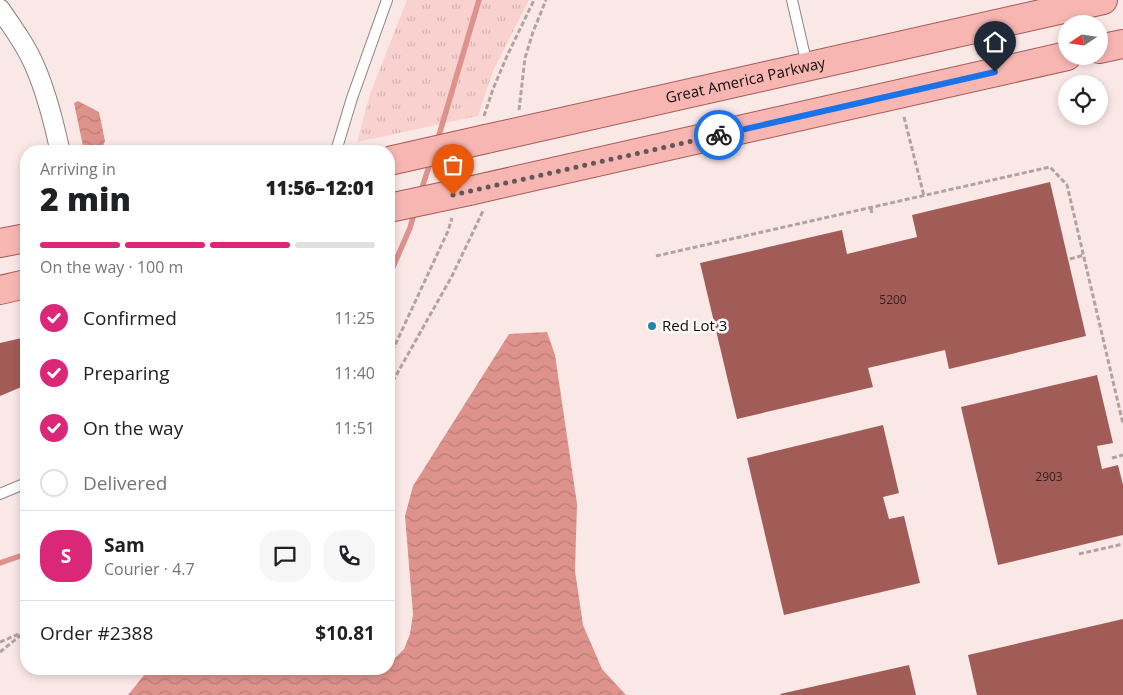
<!DOCTYPE html>
<html lang="en">
<head>
<meta charset="utf-8">
<style>
	body { margin:0; font-family:"Open Sans",sans-serif; background:#f6f6f6; color:#202124; height:100vh; display:flex; flex-direction:column; font-size:19px; white-space:nowrap }
	* { box-sizing:border-box; margin:0 }
	p { font-size:16px; color:#757577 }
	.icon { flex:none; width:28px; height:28px; fill:none; stroke:currentColor; stroke-width:2; stroke-linecap:round; stroke-linejoin:round }
	.map { position:relative; flex:1; overflow:hidden }
	.panel { position:absolute; left:20px; top:145px; width:375px; height:530px; display:flex; flex-direction:column; background:#fff; border-radius:20px; box-shadow:0 2px 8px #0003 }
	.panel>* { flex:none }
	.needle { width:32px; rotate:257deg }
	.tools { position:absolute; left:1058px; top:15px; display:grid; gap:10px }
	.tools a { display:grid; place-items:center; width:50px; height:50px; border-radius:50%; background:#fff; box-shadow:0 2px 8px #0003; font-size:25px }
	.pin { position:absolute; display:grid; place-items:center; width:42px; height:42px; color:#fff; margin:-51px -21px; border-radius:50% 50% 50% 0; rotate:-45deg; box-shadow:0 0 5px #0007 }
	.pin .icon { rotate:45deg }
	.courier { position:absolute; display:grid; place-items:center; width:50px; height:50px; margin:-25px; border:4px solid #1a73e8; border-radius:50%; background:#fff; color:#222; box-shadow:0 1px 6px #0007 }
	.head em { font-style:normal; font-weight:800 }
	.head div { display:flex; flex-direction:column-reverse }
	.head { display:flex; align-items:center; justify-content:space-between; height:85px; padding:0 20px }
	h1 { font-size:32px; font-weight:800; line-height:38px }
	.bar { display:grid; grid-template-columns:repeat(4,1fr); gap:8px 5px; align-content:center; height:60px; padding:0 20px }
	.bar i { height:6px; border-radius:4px; background:#e0e0e0 }
	.bar .current { background:#db2777 }
	.bar p { grid-column:span 4 }
	.line { display:flex; align-items:center; gap:12px; padding:0 20px; border-top:1px solid #e0e0e0 }
	.line div { flex:1 }
	.round { display:grid; place-items:center; flex:none; width:52px; height:52px; border-radius:20px; background:#f6f6f6 }
	ol { padding:0 20px; list-style:none }
	li { display:flex; align-items:center; gap:15px; height:55px }
	li p { margin-inline-start:auto }
	li .icon { padding:5px; border-radius:50%; background:#db2777; color:#fff; stroke-width:4 }
	li:last-child { color:#757577 }
	li i { width:28px; height:28px; border:2px solid #e0e0e0; border-radius:50% }
	.map>svg:first-child { display:block }
</style>
</head>
<body>
<div class="map">
<svg width="1123" height="695" viewBox="0 0 1123 695">
	<defs>
		<pattern id="grass-tufts" width="24" height="20" patternUnits="userSpaceOnUse" patternTransform="scale(1.25)"><rect width="24" height="20" fill="#f9d2cf"/><path d="M3 7l-1-3M5 7V3M7 7l1-3M15 17l-1-3M17 17v-4M19 17l1-3" fill="none" stroke="#d4b3b0"/></pattern>
		<pattern id="water-waves" width="16" height="10" patternUnits="userSpaceOnUse" patternTransform="scale(1.25)"><rect width="16" height="10" fill="#de928c"/><path d="M0 5q4-4 8 0t8 0" fill="none" stroke="#bd7d77"/></pattern>
	</defs>
	<rect width="100%" height="100%" fill="#fae8e7"/>
	<path fill="url(#grass-tufts)" d="M407 0H529L493 71 478 116 357 142 370 94Z"/>
	<path fill="url(#water-waves)" d="M78 101 99 112 105 141 101 151H84L74 103Z
		M547 332 555 355 577 504 575 571 583 625 602 669 626 695H128L149 669H389V661L394 659 404 649 410 634 413 614 405 516 413 486 509 334Z"/>
	<g fill="none" stroke-linecap="round" stroke-linejoin="round">
		<path stroke="#de928c" stroke-width="5.5" d="M437 142 479 0
			M420 194 431 160
			M389 276 410 228 415 210
			M0 563 26 554"/>
	</g>
	<path fill="#a25c58" d="M1050 182 1086 336 949 369 945 350 868 368 873 387 737 419 700 263 842 230 847 254 917 237 912 215Z
		M26 337V385L0 396V343Z
		M1097 375 1113 443 1097 446 1102 469 1118 465 1123 485V535L998 565 961 407Z
		M883 425 899 493 883 497 889 519 904 516 920 583 784 615 747 458Z
		M1123 619V695H977L968 655Z
		M909 665 916 695H781L780 694Z"/>
	<g fill="none" stroke-linecap="round" stroke-linejoin="round">
		<defs>
			<path id="service" d="M792 0 807 65
				M336 151 352 98 387 0
				M0 494 26 483"/>
			<path id="minor" d="M0 9C13 28 27 47 36 69 47 95 54 123 60 151"/>
			<g id="primary">
				<path d="M1099 49 1123 44"/>
				<path id="s1" d="M486 139 1103 0"/>
				<path d="M469 191 1067 56"/>
				<path d="M0 243 26 238"/>
				<path d="M0 290 26 284"/>
			</g>
		</defs>
		<use href="#service" stroke="#928281" stroke-width="12"/>
		<use href="#minor" stroke="#928281" stroke-width="21"/>
		<use href="#primary" stroke="#a45b57" stroke-width="30"/>
		<path stroke="#b1a3a2" stroke-width="3" stroke-dasharray="5 2.5" stroke-linecap="butt" d="M519 110 525 58 533 32 546 0
			M484 116 493 89 507 56 534 0
			M904 117 924 196
			M871 208 872 215
			M656 256 1050 167 1067 185 1123 424
			M1070 259 1084 255
			M389 358 448 231 452 218
			M389 388 452 276 483 211
			M1112 458 1123 455
			M1079 554 1123 544
			M0 642 21 633
			M0 652 26 631"/>
		<use href="#service" stroke="#fff" stroke-width="10"/>
		<use href="#minor" stroke="#fff" stroke-width="19"/>
		<use href="#primary" stroke="#f8b6b3" stroke-width="28"/>
		<defs>
			<path id="primary-bridge" d="M389 161 486 139
				M389 208 469 191"/>
		</defs>
		<use href="#primary-bridge" stroke="#a45b57" stroke-width="30" stroke-linecap="butt"/>
		<use href="#primary-bridge" stroke="#f8b6b3" stroke-width="28"/>
	</g>
	<g fill="none" stroke-linecap="round" stroke-linejoin="round">
		<path stroke="#625857" stroke-width="5" stroke-dasharray="0 9" d="M453 195 719 135"/>
		<path stroke="#1a73e8" stroke-width="6" d="M719 135 995 72"/>
	</g>
	<circle fill="#2583af" stroke="#fdf9f9" stroke-width="2" cx="652" cy="326" r="5"/>
	<g text-anchor="middle" stroke-width="5" stroke-linejoin="round" paint-order="stroke">
		<g font-size="12" fill="#341f1e">
			<text x="893" y="304">5200</text>
			<text x="1049" y="481">2903</text>
		</g>
		<g font-size="15" fill="#100b0a" stroke="#fdf9f9">
			<text dy="5" stroke="none"><textPath href="#s1" startOffset="266">Great America Parkway</textPath></text>
		</g>
		<g font-size="15" fill="#100b0a" stroke="#fdf9f9" text-anchor="start">
			<text x="662" y="331">Red Lot 3</text>
		</g>
	</g>
</svg>
<div class="tools">
<a><svg class="needle" viewBox="-14 -14 28 28"><path d="M0-13l5 13h-10z" fill="#e53935"/><path d="M0 13l5-13h-10z" fill="#757577"/></svg></a>
<a><svg class="icon" aria-label="locate" viewBox="0 0 24 24"><circle cx="12" cy="12" r="6"/><path d="M12 2v4M12 18v4M2 12h4M18 12h4"/></svg></a>
</div>
<div class="pin" style="left:453px;top:195px;background:#ea580c"><svg class="icon" aria-label="bag" viewBox="0 0 24 24"><path d="M5 8h14l-1 12H6zM9 8a3 3 0 0 1 6 0"/></svg></div>
<div class="pin" style="left:995px;top:72px;background:#1f2937"><svg class="icon" aria-label="home" viewBox="0 0 24 24"><path d="M3 11l9-7 9 7M6 9v11h12V9"/></svg></div>
<div class="courier" style="left:719px;top:135px"><svg class="icon" aria-label="bike" viewBox="0 0 24 24"><circle cx="6" cy="16" r="4"/><circle cx="18" cy="16" r="4"/><path d="M6 16l4-8h5l3 8M10 8l3 8H6M13 5h3"/></svg></div>
<section class="panel">
<div class="head"><div><h1>2 min</h1><p>Arriving in</p></div><em>11:56–12:01</em></div>
<div class="bar"><i class="current"></i><i class="current"></i><i class="current"></i><i></i><p>On the way · 100 m</p></div>
<ol>
<li><svg class="icon" aria-label="check" viewBox="0 0 24 24"><path d="M5 12l5 5 9-10"/></svg>Confirmed<p>11:25</p></li>
<li><svg class="icon" aria-label="check" viewBox="0 0 24 24"><path d="M5 12l5 5 9-10"/></svg>Preparing<p>11:40</p></li>
<li><svg class="icon" aria-label="check" viewBox="0 0 24 24"><path d="M5 12l5 5 9-10"/></svg>On the way<p>11:51</p></li>
<li><i></i>Delivered</li>
</ol>
<div class="line" style="height:90px"><b class="round" style="background:#db2777;color:#fff">S</b><div><b>Sam</b><p>Courier · 4.7</p></div><a class="round"><svg class="icon" aria-label="chat" viewBox="0 0 24 24"><path d="M4 5h16v11H9l-5 4z"/></svg></a><a class="round"><svg class="icon" aria-label="phone" viewBox="0 0 24 24"><path d="M5 4h4l2 5-3 2q2 4 5 5l2-3 5 2v4C11 20 4 13 5 4z"/></svg></a></div>
<div class="line" style="height:65px"><div>Order #2388</div><b>$10.81</b></div>
</section>
</div>
</body>
</html>
